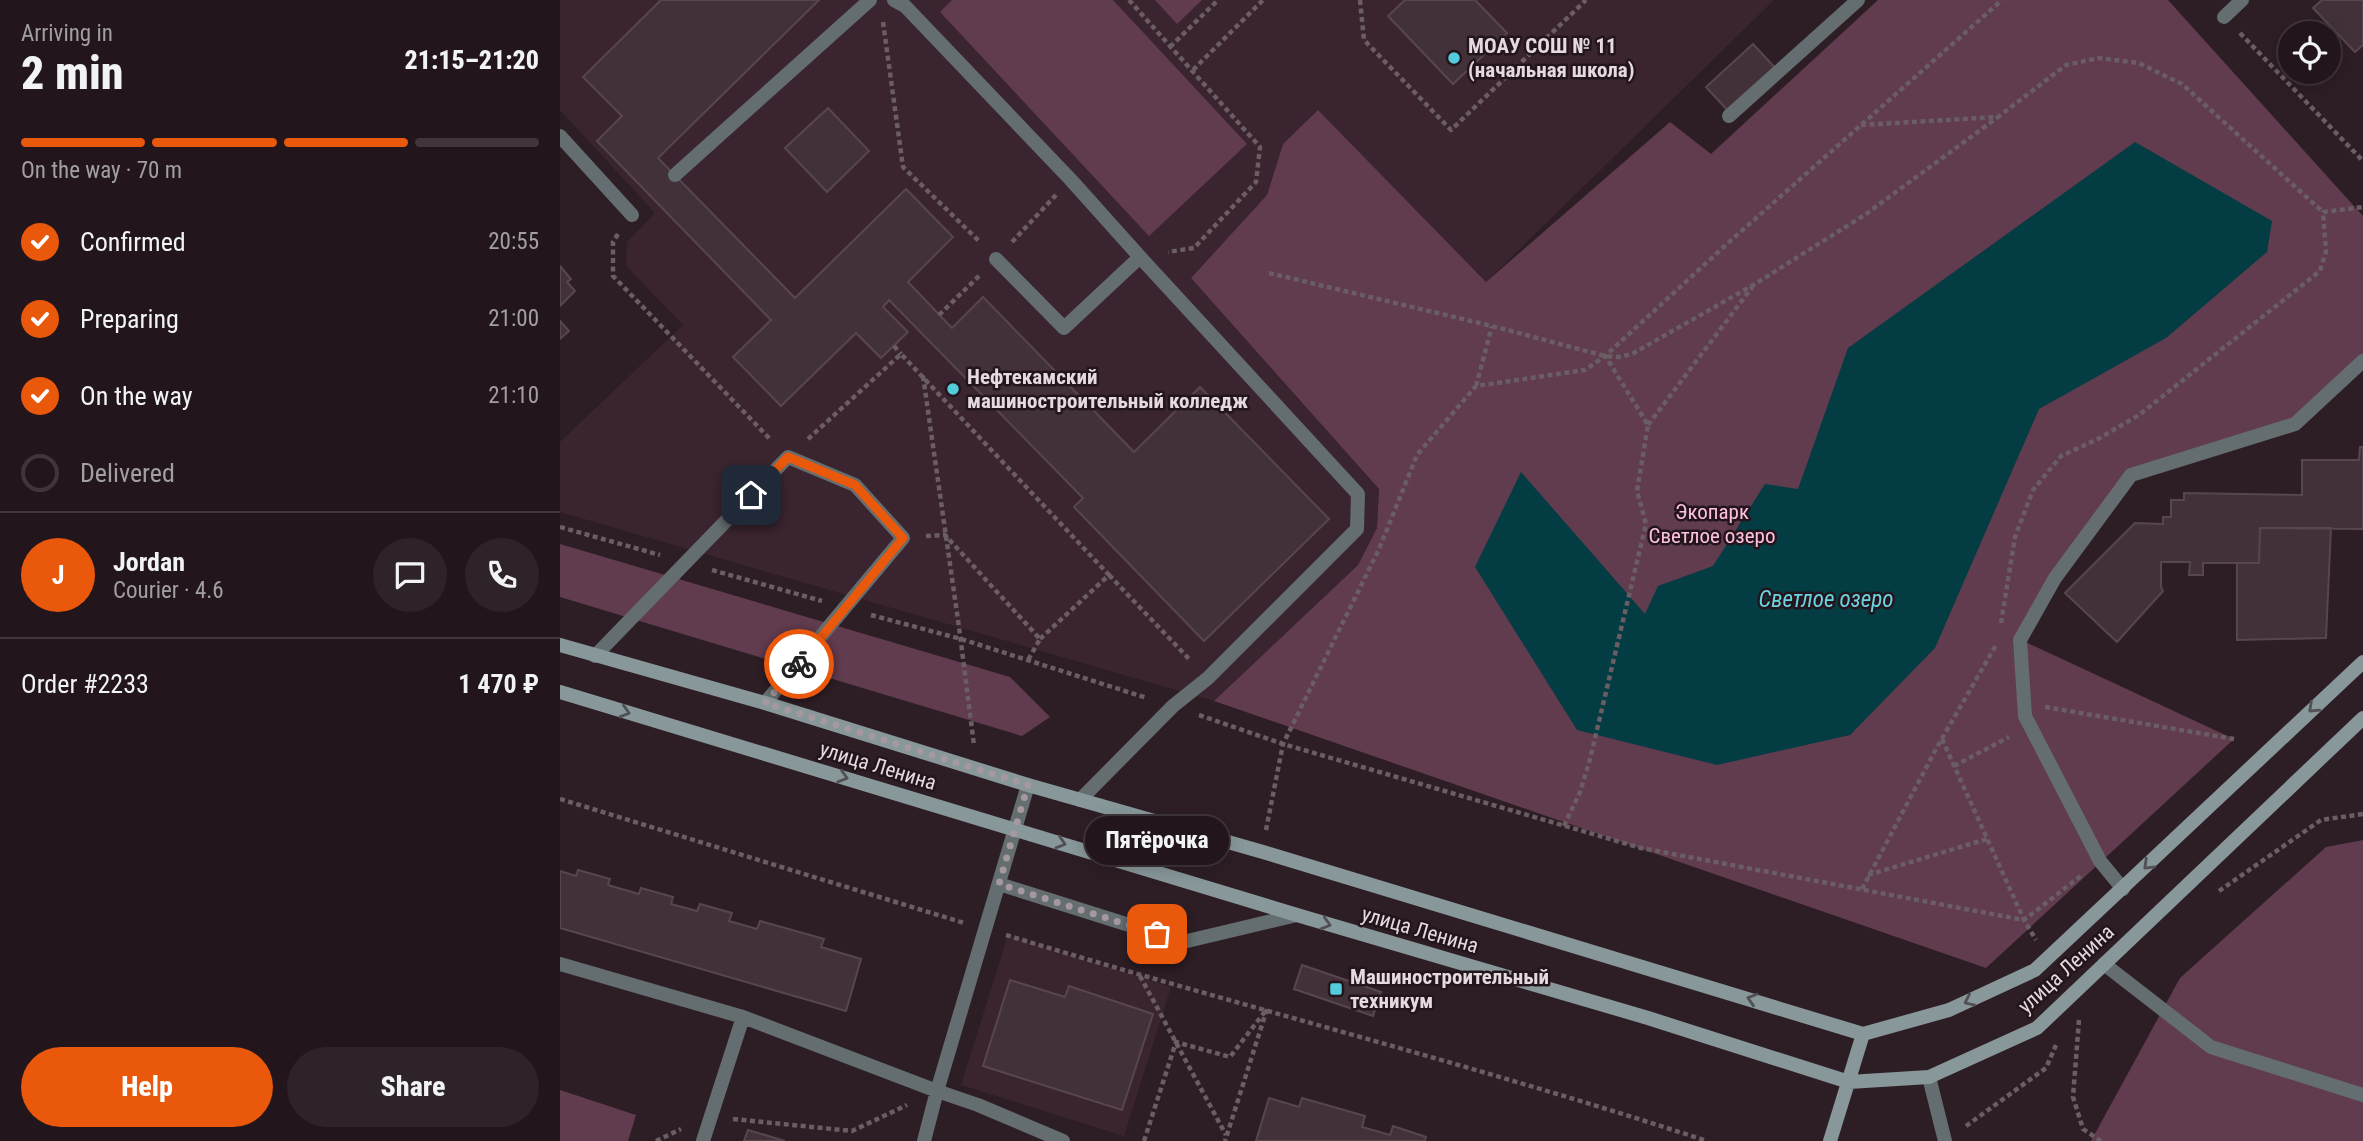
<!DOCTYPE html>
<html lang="en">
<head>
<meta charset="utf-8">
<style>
	body { margin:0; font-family:"Roboto Condensed",sans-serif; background:#2e2329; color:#f1f3f6; height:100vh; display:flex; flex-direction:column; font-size:26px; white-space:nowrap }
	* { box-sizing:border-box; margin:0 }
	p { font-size:23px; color:#a29fa3 }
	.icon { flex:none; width:38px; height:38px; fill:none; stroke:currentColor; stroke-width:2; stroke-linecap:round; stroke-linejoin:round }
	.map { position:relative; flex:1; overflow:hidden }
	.details { display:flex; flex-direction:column; background:#22161c; width:560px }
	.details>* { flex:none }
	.controls { position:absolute; left:1718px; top:21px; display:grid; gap:14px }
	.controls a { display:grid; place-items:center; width:63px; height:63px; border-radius:50%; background:#22161c; box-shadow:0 4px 18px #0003,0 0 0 2px #3f353b; font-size:35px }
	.pin { position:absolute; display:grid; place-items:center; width:60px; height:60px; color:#fff; margin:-30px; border-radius:14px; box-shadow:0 4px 10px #0006 }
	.courier { position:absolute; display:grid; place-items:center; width:70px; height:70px; margin:-35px; border:5px solid #ea580c; border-radius:50%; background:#fff; color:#222; box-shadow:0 2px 9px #0007 }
	.bubble { position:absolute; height:49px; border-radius:24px; background:#22161c; box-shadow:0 4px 18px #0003,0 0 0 2px #3f353b; font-size:23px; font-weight:800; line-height:49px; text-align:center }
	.overview em { font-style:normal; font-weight:800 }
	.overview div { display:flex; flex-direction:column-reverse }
	.overview { display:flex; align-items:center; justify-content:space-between; height:119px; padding:0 21px }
	h1 { font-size:46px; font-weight:800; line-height:52px }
	.bar { display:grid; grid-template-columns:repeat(4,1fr); gap:10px 7px; align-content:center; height:84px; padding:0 21px }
	.bar i { height:9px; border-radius:5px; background:#3f353b }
	.bar .current { background:#ea580c }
	.bar p { grid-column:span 4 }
	.line { display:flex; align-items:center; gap:18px; padding:0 21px; border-top:2px solid #3f353b }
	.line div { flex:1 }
	.round { display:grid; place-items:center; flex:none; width:74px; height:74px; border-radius:37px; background:#2e2329 }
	ol { padding:0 21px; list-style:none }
	li { display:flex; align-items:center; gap:21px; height:77px }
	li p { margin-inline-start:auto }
	li .icon { padding:7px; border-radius:50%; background:#ea580c; color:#fff; stroke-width:4 }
	li:last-child { color:#a29fa3 }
	li i { width:38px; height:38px; border:4px solid #3f353b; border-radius:50% }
	.cta { display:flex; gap:14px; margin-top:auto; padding:14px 21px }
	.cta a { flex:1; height:80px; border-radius:42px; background:#ea580c; color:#fff; font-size:28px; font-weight:800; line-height:80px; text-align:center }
	.cta a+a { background:#2e2329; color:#f1f3f6 }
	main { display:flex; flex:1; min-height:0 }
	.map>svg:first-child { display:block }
</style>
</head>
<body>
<main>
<section class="details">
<div class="overview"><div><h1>2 min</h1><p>Arriving in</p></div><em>21:15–21:20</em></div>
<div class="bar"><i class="current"></i><i class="current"></i><i class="current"></i><i></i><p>On the way · 70 m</p></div>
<ol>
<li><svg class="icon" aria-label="check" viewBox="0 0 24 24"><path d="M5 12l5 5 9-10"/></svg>Confirmed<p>20:55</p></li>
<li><svg class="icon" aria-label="check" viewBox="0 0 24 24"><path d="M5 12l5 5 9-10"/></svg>Preparing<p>21:00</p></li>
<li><svg class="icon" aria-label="check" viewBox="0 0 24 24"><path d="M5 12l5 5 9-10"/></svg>On the way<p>21:10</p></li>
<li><i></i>Delivered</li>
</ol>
<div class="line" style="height:126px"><b class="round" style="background:#ea580c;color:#fff">J</b><div><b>Jordan</b><p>Courier · 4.6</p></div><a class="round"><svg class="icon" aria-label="chat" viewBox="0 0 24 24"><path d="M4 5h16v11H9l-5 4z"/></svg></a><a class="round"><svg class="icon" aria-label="phone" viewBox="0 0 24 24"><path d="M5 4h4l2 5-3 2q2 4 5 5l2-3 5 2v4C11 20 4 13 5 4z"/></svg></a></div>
<div class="line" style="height:91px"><div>Order #2233</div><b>1 470 ₽</b></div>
<div class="cta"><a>Help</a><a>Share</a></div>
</section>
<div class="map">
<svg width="1803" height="1141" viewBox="0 0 1803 1141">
	<rect width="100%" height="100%" fill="#2d1e25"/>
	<path fill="#3a242f" d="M0 0H1214L926 282 758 111 723 144 707 195 631 278 819 489 817 528 798 565 654 701 0 512V442L123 325 66 266 67 242 95 213 0 110Z
		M448 935 611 987 564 1136 401 1085Z"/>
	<path fill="#613b4e" d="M392 0H553L687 144 589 236 380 12Z
		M595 0H642L617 24Z
		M1318 0H1608L1803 216V361L1735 424 1571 475 1461 640 1674 739 1426 968 654 701 798 565 817 528 819 489 631 278 707 195 723 144 758 110 926 282 1110 122 1151 154Z
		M0 544 450 677 490 717 462 736 0 597Z
		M1803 840V1141H1531L1620 978 1766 847Z
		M0 1090 76 1115 68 1141H0Z"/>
	<path fill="#043c43" d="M1575 142 1712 221 1707 252 1606 338 1479 409 1375 648 1290 735 1157 765 1017 730 915 567 961 472 1085 614 1098 586 1153 566 1205 484 1238 489 1288 348Z"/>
	<path fill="#423139" stroke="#58464f" stroke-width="2" d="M101 0H259L98 158 235 298 346 189 393 237 348 282 392 328 423 297 574 452 640 387 769 519 644 641 514 507 523 498 329 300 323 307 348 332 321 358 296 333 221 406 173 357 211 320 37 141 62 116 23 77Z
		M845 0H915L947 33 893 84 828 16Z
		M1762 0H1803V45L1795 52 1753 8Z
		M1193 44 1218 71 1171 114 1146 87Z
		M268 108 309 151 267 192 225 148Z
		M0 266 11 279 7 282 15 291 0 306Z
		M0 321 9 331 0 339Z
		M1800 447H1803V529L1700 528 1699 563H1643V575H1629L1630 562H1601V587L1603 591 1557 642 1505 593 1575 523 1603 524V517H1611V500H1624V493L1742 495V460H1799Z
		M1700 528H1771L1766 638 1677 640V563H1699Z
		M18 870 50 879 48 885 79 894 81 888 113 897 111 904 137 911 140 904 172 913 169 921 197 929 200 921 264 939 261 947 301 959 286 1011 0 928V871L16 876Z
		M742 965 821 992 813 1016 734 989Z
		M450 980 505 997 509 986 593 1014 562 1110 423 1066Z
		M709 1098 739 1107 742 1098 805 1116 802 1127 830 1135 833 1126 866 1137 865 1141H696Z
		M188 1130 225 1141H184Z"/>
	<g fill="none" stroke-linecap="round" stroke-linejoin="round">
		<path stroke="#6a5d63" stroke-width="4.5" stroke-dasharray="5 3.5" stroke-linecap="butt" d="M569 0 700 147 696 182 634 248 608 252
			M800 0 804 40 891 130 1026 0
			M323 22 343 167 420 242
			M1680 33 1803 161
			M610 47 658 0
			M633 70 703 0
			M1301 125 1438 117 1506 65 1539 58 1579 63 1622 84 1763 212
			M58 234 53 242V276L211 440
			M452 242 496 195
			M709 273 932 326 1045 356 1059 357 1072 354 1195 284 1306 214 1438 117
			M379 315 421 274
			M334 346 341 354
			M363 376 399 627 414 745
			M916 386 932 326
			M1088 425 1193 286
			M248 439 341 354 549 575 480 639
			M0 527 100 555
			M366 536 385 535 480 639 468 660
			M152 570 262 601
			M549 575 631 661
			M311 615 401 639 587 698
			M1441 623 1455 537 1473 490 1501 456 1538 439 1579 415 1760 271 1766 251 1763 212 1803 207
			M1485 707 1674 739
			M639 715 723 744 1081 848 1464 920 1522 875
			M1382 739 1464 920 1476 940
			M1394 766 1449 737
			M0 799 404 923
			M1004 826 1020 792 1030 759 1086 524 1077 491 1088 425 1046 357
			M706 830 723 744 819 549 857 455 916 386 1025 370 1045 356 1168 243 1442 0
			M1308 875 1427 839
			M1302 889 1376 749 1436 645
			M1659 891 1761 820 1803 814
			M446 935C679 1006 916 1065 1147 1141
			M580 976 666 1135
			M1519 1020 1513 1097 1523 1129 1541 1141
			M173 1119 292 1131 347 1105
			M1406 1126 1486 1068 1496 1045
			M96 1141 121 1129
			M584 1141 616 1042 670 1057 707 1009 665 1141"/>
		<path stroke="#646d6f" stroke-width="14" d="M334 0 345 6 511 180 580 257 798 494 797 529 648 678 613 706 520 800
			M1664 17 1682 0
			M1169 116 1298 0
			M0 136 72 215
			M115 175 310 0
			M436 259 504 328 580 257
			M35 656 228 457 295 485 343 538 205 703
			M439 884 623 942 737 915
			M1563 889 1540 861 1465 716 1460 640 1495 578 1571 475 1735 424 1803 361
			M0 964 183 1017 377 1091 468 785
			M1544 964 1651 1047 1803 1095
			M1369 1077 1385 1141
			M143 1141 183 1017
			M364 1141 377 1091 418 1105 503 1141"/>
		<path stroke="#88989a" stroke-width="14" d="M0 645 205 703 468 785 703 852 1303 1034 1389 1010 1475 970 1803 662
			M0 692 737 915 1088 1018 1289 1082 1369 1077 1477 1028 1803 718
			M1270 1141 1303 1034"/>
	</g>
	<defs><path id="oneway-chevron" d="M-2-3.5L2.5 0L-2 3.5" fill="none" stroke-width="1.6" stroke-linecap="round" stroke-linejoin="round" transform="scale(1.75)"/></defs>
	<g stroke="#505055">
		<use href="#oneway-chevron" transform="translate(1753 708) rotate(137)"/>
		<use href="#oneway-chevron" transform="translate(65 712) rotate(17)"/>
		<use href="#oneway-chevron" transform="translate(283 777) rotate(17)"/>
		<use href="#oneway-chevron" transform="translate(501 843) rotate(17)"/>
		<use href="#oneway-chevron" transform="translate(1588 865) rotate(136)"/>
		<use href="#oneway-chevron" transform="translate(766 924) rotate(16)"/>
		<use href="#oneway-chevron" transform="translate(1192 999) rotate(-163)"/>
		<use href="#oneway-chevron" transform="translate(1409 1001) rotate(155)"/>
	</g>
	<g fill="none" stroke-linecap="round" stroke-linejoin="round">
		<path stroke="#a5989e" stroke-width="7" stroke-dasharray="0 12.6" d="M239 664 205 703 468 785 439 884 597 934"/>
		<path stroke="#ea580c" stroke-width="9" d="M191 495 228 457 295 485 343 538 239 664"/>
	</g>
	<g fill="#53cbdb" stroke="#23151c" stroke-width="2.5">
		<circle cx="894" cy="58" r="7"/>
		<circle cx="393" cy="389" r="7"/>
		<rect x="769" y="982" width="14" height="14" rx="3.5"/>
	</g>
	<g text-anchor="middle" stroke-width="5" stroke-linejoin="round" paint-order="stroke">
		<g font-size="21" font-weight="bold" fill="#e5dadf" stroke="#23151c" text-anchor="start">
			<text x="908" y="53">МОАУ СОШ № 11<tspan x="908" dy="24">(начальная школа)</tspan></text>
			<text x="407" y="384">Нефтекамский<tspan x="407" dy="24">машиностроительный колледж</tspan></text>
			<text x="790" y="984">Машиностроительный<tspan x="790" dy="24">техникум</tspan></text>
		</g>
		<g font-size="21" fill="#fdc1de" stroke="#23151c">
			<text x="1152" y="519">Экопарк<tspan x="1152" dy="24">Светлое озеро</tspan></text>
		</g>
		<g font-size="21" fill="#e5dadf" stroke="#23151c">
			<text transform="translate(318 766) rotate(17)" y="7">улица Ленина</text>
			<text transform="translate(860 930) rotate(16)" y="7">улица Ленина</text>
			<text transform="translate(1506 969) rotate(-42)" y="7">улица Ленина</text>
		</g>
		<g font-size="23" font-style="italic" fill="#6bd2e1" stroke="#23151c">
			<text x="1266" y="607">Светлое озеро</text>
		</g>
	</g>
</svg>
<div class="controls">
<a><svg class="icon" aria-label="locate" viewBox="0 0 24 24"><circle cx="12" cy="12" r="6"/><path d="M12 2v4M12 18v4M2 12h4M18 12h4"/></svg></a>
</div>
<div class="pin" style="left:597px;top:934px;background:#ea580c"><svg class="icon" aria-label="bag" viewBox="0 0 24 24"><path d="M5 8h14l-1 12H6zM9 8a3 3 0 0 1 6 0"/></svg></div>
<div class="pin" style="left:191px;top:495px;background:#1f2937"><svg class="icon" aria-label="home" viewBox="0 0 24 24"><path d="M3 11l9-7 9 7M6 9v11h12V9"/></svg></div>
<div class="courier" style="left:239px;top:664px"><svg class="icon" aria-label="bike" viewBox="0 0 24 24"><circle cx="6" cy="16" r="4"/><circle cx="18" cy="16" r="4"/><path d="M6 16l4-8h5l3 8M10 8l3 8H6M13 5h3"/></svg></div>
<div class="bubble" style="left:525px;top:816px;width:144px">Пятёрочка</div>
</div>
</main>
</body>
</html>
